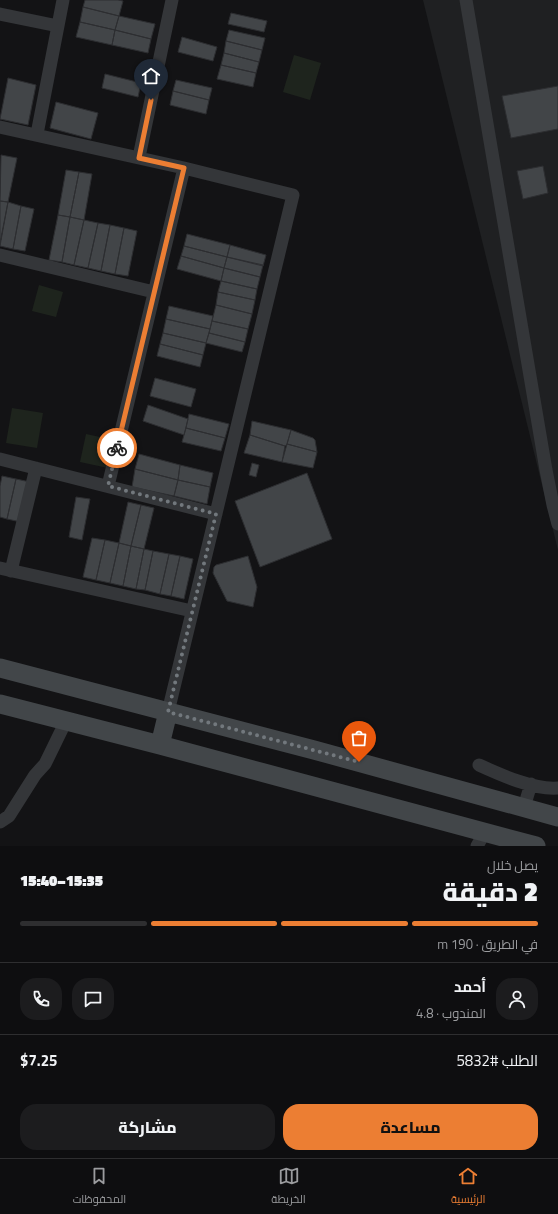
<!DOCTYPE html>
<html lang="ar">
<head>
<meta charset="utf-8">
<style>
	body { margin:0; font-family:"Titillium Web",Cairo,sans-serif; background:#1c1c1e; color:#f1f3f6; direction:rtl; height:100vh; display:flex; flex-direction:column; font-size:15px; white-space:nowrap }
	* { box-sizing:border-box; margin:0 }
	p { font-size:13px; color:#9b9c9f }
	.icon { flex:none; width:22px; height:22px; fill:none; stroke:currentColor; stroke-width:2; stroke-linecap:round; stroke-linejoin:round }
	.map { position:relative; height:846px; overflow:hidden; direction:ltr }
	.sheet { display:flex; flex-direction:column; background:#0e0e10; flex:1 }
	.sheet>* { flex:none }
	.pin { position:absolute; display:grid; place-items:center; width:34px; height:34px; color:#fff; margin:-41px -17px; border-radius:50% 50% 50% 0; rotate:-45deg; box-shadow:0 0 4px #0007 }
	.pin .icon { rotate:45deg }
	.courier { position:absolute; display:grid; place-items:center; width:40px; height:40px; margin:-20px; border:3px solid #ec7e33; border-radius:50%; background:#fff; color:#222; box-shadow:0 1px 5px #0007 }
	.head em { font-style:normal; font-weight:800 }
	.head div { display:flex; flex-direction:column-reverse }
	.head { display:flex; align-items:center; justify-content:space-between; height:68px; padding:0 20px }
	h1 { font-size:26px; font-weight:800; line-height:30px }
	.bar { display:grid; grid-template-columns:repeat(4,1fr); gap:6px 4px; align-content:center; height:48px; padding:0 20px }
	.bar i { height:5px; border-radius:3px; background:#2e2e30 }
	.bar .on { background:#ec7e33 }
	.bar p { grid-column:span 4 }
	.line { display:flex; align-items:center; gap:10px; padding:0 20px; border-top:1px solid #2e2e30 }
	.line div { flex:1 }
	.round { display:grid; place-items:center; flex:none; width:42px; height:42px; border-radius:16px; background:#1c1c1e }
	.action { display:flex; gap:8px; margin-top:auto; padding:8px 20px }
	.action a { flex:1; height:46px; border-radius:16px; background:#ec7e33; color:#111; font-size:16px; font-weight:800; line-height:46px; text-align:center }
	.action a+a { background:#1c1c1e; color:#f1f3f6 }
	.tab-bar { display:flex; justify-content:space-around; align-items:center; height:56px; border-top:1px solid #2e2e30; background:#0e0e10; font-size:11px; color:#9b9c9f }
	.tab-bar a { display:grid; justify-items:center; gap:2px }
	.tab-bar .on { color:#ec7e33 }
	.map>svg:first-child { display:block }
</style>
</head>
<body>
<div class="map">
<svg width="558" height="846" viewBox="0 0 558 846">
	<rect width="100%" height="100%" fill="#131315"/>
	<path fill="#1f2022" d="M423 0H558V550Z"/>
	<path fill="#1e241d" d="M294 55 321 63 310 100 283 92Z
		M39 285 63 292 56 317 32 311Z
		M12 408 43 413 37 448 6 443Z
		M86 434 114 440 108 468 80 462Z"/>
	<path fill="#424548" stroke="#2d2e31" d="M85 0H118L123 1 119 16 83 7Z
		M83 7 119 16 115 30 80 22Z
		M231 13 267 21 264 32 228 24Z
		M119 16 155 24 151 39 115 30Z
		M80 22 115 30 112 45 76 37Z
		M115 30 151 39 148 53 112 45Z
		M229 30 265 38 262 50 226 41Z
		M182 37 217 47 213 61 178 52Z
		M226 41 262 50 259 62 224 53Z
		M224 53 259 62 256 73 221 65Z
		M221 65 256 73 253 87 217 79Z
		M105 74 141 83 138 97 102 88Z
		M8 78 36 85 28 125 0 119Z
		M176 80 212 88 209 100 173 91Z
		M558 86V129L511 138 502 96Z
		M173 91 209 100 206 114 170 105Z
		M56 102 98 113 91 139 50 128Z
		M1 155 17 158 8 202 0 201Z
		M543 166 548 193 523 199 517 171Z
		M66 170 79 172 70 217 58 215Z
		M79 172 92 174 84 220 70 217Z
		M0 201 8 202 0 243Z
		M8 202 21 206 13 249 0 246Z
		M21 206 34 209 25 251 13 249Z
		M58 215 70 217 62 262 49 260Z
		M70 217 84 220 74 265 62 262Z
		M84 220 98 223 88 268 74 265Z
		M98 223 110 225 101 271 88 268Z
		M110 225 124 228 115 274 101 271Z
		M124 228 137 231 128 276 115 274Z
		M187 234 230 245 227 257 184 246Z
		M230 245 266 255 263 266 227 257Z
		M184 246 227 257 224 268 181 256Z
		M181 256 224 268 221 281 177 269Z
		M227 257 263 265 260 277 224 268Z
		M224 268 260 277 257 289 221 281Z
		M221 281 257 289 255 300 218 292Z
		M218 292 255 300 252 314 216 305Z
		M216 305 252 314 248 329 212 321Z
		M169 306 213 316 210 329 166 319Z
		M166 319 210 329 206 343 163 333Z
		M212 321 248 329 245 342 209 333Z
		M163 333 206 343 203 355 160 344Z
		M209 333 245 342 242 352 206 343Z
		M160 344 203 355 200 367 157 356Z
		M155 378 196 389 191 407 150 396Z
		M148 405 188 419 184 435 143 421Z
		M189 414 229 424 225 438 186 428Z
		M252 421 291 430 287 444 285 446 250 435Z
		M186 428 225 438 221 451 182 442Z
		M291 430 313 438 315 440 317 452 287 444Z
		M250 435 285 446 282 462 244 453Z
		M287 444 317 452 313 468 282 462Z
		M139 454 180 465 178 480 135 469Z
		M252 463 259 465 256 477 249 475Z
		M180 465 213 473 210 487 178 480Z
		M135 469 178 480 174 496 132 487Z
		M307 473 332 539 260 567 235 501Z
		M2 476 16 479 7 519 0 517V486Z
		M16 479 30 482 21 522 7 519Z
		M178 480 210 487 207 504 174 496Z
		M76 497 90 499 82 540 69 537Z
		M128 502 141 505 131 546 119 543Z
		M141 505 154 508 144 549 131 546Z
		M92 538 105 540 96 580 83 577Z
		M105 540 119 543 110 583 96 580Z
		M119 543 131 546 123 586 110 583Z
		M131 546 144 549 136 589 123 586Z
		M144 549 153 551 145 590 136 589Z
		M153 551 169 554 160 594 145 590Z
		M169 554 180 556 171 596 160 594Z
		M180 556 193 559 184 599 171 596Z
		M248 556 257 587 253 607 227 601 213 573 214 567 216 565Z"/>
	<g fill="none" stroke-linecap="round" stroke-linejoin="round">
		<path stroke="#343639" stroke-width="13" d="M466 0 546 470 553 505 558 524
			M0 14 58 26
			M0 127 184 168 293 195 168 712
			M37 134 63 0
			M139 157 172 0
			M0 255 154 292
			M0 459 216 514
			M108 486 184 168
			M0 568 192 611
			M11 571 36 468
			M479 765C501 775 534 790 558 788
			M524 807 531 784
			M0 822 9 816 35 775 45 764 66 721
			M477 846 485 832"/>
		<path stroke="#424649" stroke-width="19" d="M0 668 314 750 558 817
			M0 704 160 745 536 846
			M160 745 168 712"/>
	</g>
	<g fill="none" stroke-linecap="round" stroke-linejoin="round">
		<path stroke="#72787d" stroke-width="4" stroke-dasharray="0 7.2" d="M117 448 108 486 216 514 168 712 359 762"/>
		<path stroke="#ec7e33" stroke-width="5" d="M117 448 184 168 139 158 151 100"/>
	</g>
</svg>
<div class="pin" style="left:359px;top:762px;background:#ea580c"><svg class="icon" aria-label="bag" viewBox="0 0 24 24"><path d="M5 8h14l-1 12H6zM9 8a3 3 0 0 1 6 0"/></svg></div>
<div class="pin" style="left:151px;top:100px;background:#1f2937"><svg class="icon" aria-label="home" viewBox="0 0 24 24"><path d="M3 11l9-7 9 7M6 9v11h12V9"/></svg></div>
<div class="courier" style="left:117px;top:448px"><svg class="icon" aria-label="bike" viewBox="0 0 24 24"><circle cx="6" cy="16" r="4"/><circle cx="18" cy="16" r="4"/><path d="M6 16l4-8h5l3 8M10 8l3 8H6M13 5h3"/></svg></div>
</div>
<section class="sheet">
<div class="head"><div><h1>2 دقيقة</h1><p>يصل خلال</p></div><em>15:35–15:40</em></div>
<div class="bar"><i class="on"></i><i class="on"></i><i class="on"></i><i></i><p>في الطريق · 190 m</p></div>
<div class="line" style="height:72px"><a class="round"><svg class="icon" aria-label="person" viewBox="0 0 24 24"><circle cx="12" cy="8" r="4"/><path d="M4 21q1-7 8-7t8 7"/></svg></a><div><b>أحمد</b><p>المندوب · 4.8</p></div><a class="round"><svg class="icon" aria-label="chat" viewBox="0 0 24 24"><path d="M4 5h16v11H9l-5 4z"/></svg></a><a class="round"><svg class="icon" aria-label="phone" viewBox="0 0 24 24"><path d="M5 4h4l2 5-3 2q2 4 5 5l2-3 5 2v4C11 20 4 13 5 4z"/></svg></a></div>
<div class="line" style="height:52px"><div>الطلب #5832</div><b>$7.25</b></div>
<div class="action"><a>مساعدة</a><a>مشاركة</a></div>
</section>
<nav class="tab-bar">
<a class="on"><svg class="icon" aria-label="home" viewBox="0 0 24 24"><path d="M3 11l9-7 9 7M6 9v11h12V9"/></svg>الرئيسية</a>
<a><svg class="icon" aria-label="map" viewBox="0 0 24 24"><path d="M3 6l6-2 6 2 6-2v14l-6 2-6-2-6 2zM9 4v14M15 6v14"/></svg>الخريطة</a>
<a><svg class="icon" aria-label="saved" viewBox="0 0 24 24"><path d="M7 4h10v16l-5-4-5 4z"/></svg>المحفوظات</a>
</nav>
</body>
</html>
